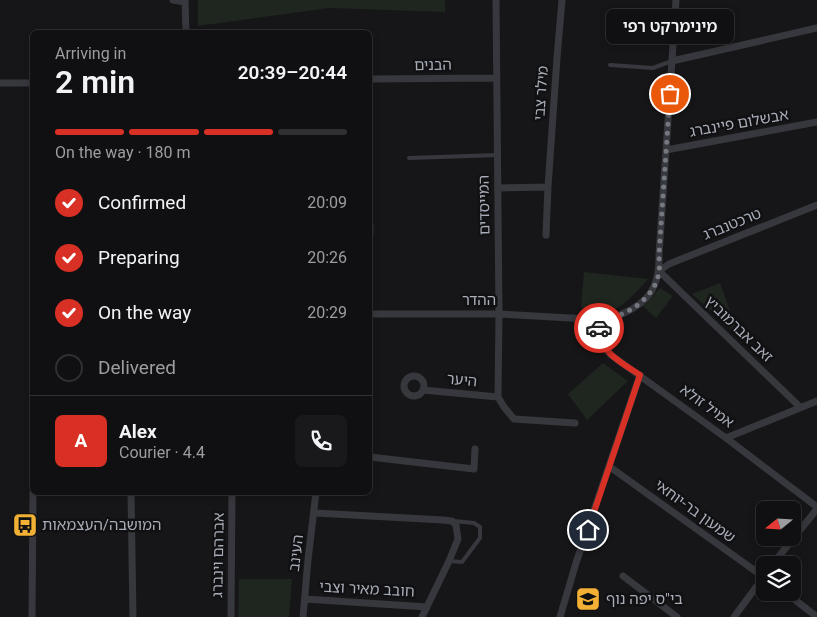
<!DOCTYPE html>
<html lang="en">
<head>
<meta charset="utf-8">
<style>
	body { margin:0; font-family:Roboto,"Noto Sans Hebrew",sans-serif; background:#19191b; color:#f1f3f6; height:100vh; display:flex; flex-direction:column; font-size:19px; white-space:nowrap }
	* { box-sizing:border-box; margin:0 }
	p { font-size:16px; color:#9c9d9f }
	.icon { flex:none; width:28px; height:28px; fill:none; stroke:currentColor; stroke-width:2; stroke-linecap:round; stroke-linejoin:round }
	.map { position:relative; flex:1; overflow:hidden }
	.details { position:absolute; left:30px; top:30px; width:342px; height:465px; display:flex; flex-direction:column; background:#101012; border-radius:8px; box-shadow:0 2px 8px #0003,0 0 0 1px #303032 }
	.details>* { flex:none }
	.needle { width:32px; rotate:252deg }
	.tools { position:absolute; left:756px; top:501px; display:grid; gap:10px }
	.tools a { display:grid; place-items:center; width:45px; height:45px; border-radius:8px; background:#101012; box-shadow:0 2px 8px #0003,0 0 0 1px #303032; font-size:25px }
	.pin { position:absolute; display:grid; place-items:center; width:42px; height:42px; color:#fff; margin:-21px; border:2px solid #fff; border-radius:50%; box-shadow:0 1px 5px #0007 }
	.courier { position:absolute; display:grid; place-items:center; width:50px; height:50px; margin:-25px; border:4px solid #d93025; border-radius:50%; background:#fff; color:#222; box-shadow:0 1px 6px #0007 }
	.bubble { position:absolute; height:35px; border-radius:8px; background:#101012; box-shadow:0 2px 8px #0003,0 0 0 1px #303032; font-size:16px; font-weight:600; line-height:35px; text-align:center }
	.headline em { font-style:normal; font-weight:600 }
	.headline div { display:flex; flex-direction:column-reverse }
	.headline { display:flex; align-items:center; justify-content:space-between; height:85px; padding:0 25px }
	h1 { font-size:32px; font-weight:600; line-height:38px }
	.bar { display:grid; grid-template-columns:repeat(4,1fr); gap:8px 5px; align-content:center; height:60px; padding:0 25px }
	.bar i { height:6px; border-radius:4px; background:#303032 }
	.bar .selected { background:#d93025 }
	.bar p { grid-column:span 4 }
	.line { display:flex; align-items:center; gap:12px; padding:0 25px; border-top:1px solid #303032 }
	.line div { flex:1 }
	.round { display:grid; place-items:center; flex:none; width:52px; height:52px; border-radius:8px; background:#19191b }
	ol { padding:0 25px; list-style:none }
	li { display:flex; align-items:center; gap:15px; height:55px }
	li p { margin-inline-start:auto }
	li .icon { padding:5px; border-radius:50%; background:#d93025; color:#fff; stroke-width:4 }
	li:last-child { color:#9c9d9f }
	li i { width:28px; height:28px; border:2px solid #303032; border-radius:50% }
	.map>svg:first-child { display:block }
</style>
</head>
<body>
<div class="map">
<svg width="817" height="617" viewBox="0 0 817 617">
	<rect width="100%" height="100%" fill="#161618"/>
	<path fill="#1e261f" d="M198 0H445V12L329 8 198 26Z
		M584 272 648 279C640 288 624 307 612 310 602 312 591 310 581 308Z
		M720 283 739 336 692 294Z
		M660 288 673 296 656 318 643 306Z
		M603 363 628 381 587 420 568 394Z
		M239 579H292L289 617H238Z"/>
	<g fill="none" stroke-linecap="round" stroke-linejoin="round">
		<path stroke="#37383d" stroke-width="4" d="M610 65 653 68 672 61
			M409 158 498 155
			M450 561 462 562 480 538V527L474 523 454 521"/>
		<path stroke="#37383d" stroke-width="7" d="M173 0 185 2
			M185 0 186 32
			M496 0 499 314 498 397 504 407 514 419 575 423
			M676 0 659 255C660 285 650 302 622 314 613 318 606 319 599 327 599 340 603 346 611 355L726 438 817 507
			M672 61 817 28
			M370 79 497 78
			M0 83H32
			M666 150 817 122
			M498 188 548 187 557 58 562 0
			M370 225V233
			M546 235 548 187
			M370 314H499L588 319
			M404 386a10 10 0 1 1 20 0a10 10 0 1 1-20 0Z
			M423 390 498 397
			M800 407 659 271 669 264 817 205
			M726 438 817 401
			M370 457 474 469 475 449
			M610 467 765 578
			M131 492 133 617
			M315 513 443 520 452 521 456 525 458 539 449 561 422 617
			M772 565 817 509
			M623 576 677 617
			M785 592 817 617
			M305 599 427 607
			M32 617 33 492
			M231 617 232 492
			M303 617 308 560 316 492
			M560 617 576 563 640 375
			M734 617 765 575"/>
	</g>
	<g fill="none" stroke-linecap="round" stroke-linejoin="round">
		<path stroke="#757880" stroke-width="5" stroke-dasharray="0 9" d="M599 328C604 319 612 318 622 314 639 307 657 291 659 271 660 266 659 260 659 255L670 94"/>
		<path stroke="#d93025" stroke-width="6" d="M588 530 640 375C622 363 599 352 599 328"/>
	</g>
	<defs>
		<symbol id="bus-square" viewBox="-11 -11 22 22"><rect x="-9" y="-9" width="18" height="18" rx="4" fill="#f2b134" stroke="#111113"/><path d="M-5-6H5V4H4V6H2V4H-2V6H-4V4H-5ZM-3.5-4V0h7V-4ZM-3.5 1.2v1.5H-2V1.2ZM2 1.2v1.5H3.5V1.2Z" fill="#111"/></symbol>
		<symbol id="school-square" viewBox="-11 -11 22 22"><rect x="-9" y="-9" width="18" height="18" rx="4" fill="#f2b134" stroke="#111113"/><path d="M0-5L7-2L0 1L-7-2ZM-4 1L0 2.5L4 1V4Q0 6-4 4Z" fill="#111"/></symbol>
	</defs>
	<g fill-rule="evenodd">
		<use href="#bus-square" x="11" y="511" width="28" height="28"/>
		<use href="#school-square" x="574" y="585" width="28" height="28"/>
	</g>
	<g text-anchor="middle" stroke-width="5" stroke-linejoin="round" paint-order="stroke">
		<g font-size="15" fill="#a8adb8" stroke="#111113">
			<text transform="translate(433 65) rotate(-1)" y="5">הבנים</text>
			<text transform="translate(541 93) rotate(-86)" y="5">מילר צבי</text>
			<text transform="translate(739 123) rotate(-10)" y="5">אבשלום פיינברג</text>
			<text transform="translate(484 205) rotate(-91)" y="5">המייסדים</text>
			<text transform="translate(732 224) rotate(-22)" y="5">טרכטנברג</text>
			<text x="479" y="305">ההדר</text>
			<text transform="translate(739 329) rotate(44)" y="5">זאב אברמוביץ</text>
			<text transform="translate(462 380) rotate(6)" y="5">היער</text>
			<text transform="translate(707 406) rotate(36)" y="5">אמיל זולא</text>
			<text transform="translate(695 511) rotate(36)" y="5">שמעון בר-יוחאי</text>
			<text transform="translate(296 553) rotate(-83)" y="5">העינב</text>
			<text transform="translate(218 555) rotate(-89)" y="5">אברהם וינברג</text>
			<text transform="translate(367 589) rotate(3)" y="5">חובב מאיר וצבי</text>
		</g>
		<g font-size="15" fill="#a8adb8" stroke="#111113" text-anchor="start">
			<text x="42" y="530">המושבה/העצמאות</text>
			<text x="606" y="604">בי"ס יפה נוף</text>
		</g>
	</g>
</svg>
<div class="tools">
<a><svg class="needle" viewBox="-14 -14 28 28"><path d="M0-13l5 13h-10z" fill="#e53935"/><path d="M0 13l5-13h-10z" fill="#9c9d9f"/></svg></a>
<a><svg class="icon" aria-label="layers" viewBox="0 0 24 24"><path d="M12 4l9 5-9 5-9-5zM3 14l9 5 9-5"/></svg></a>
</div>
<div class="pin" style="left:670px;top:94px;background:#ea580c"><svg class="icon" aria-label="bag" viewBox="0 0 24 24"><path d="M5 8h14l-1 12H6zM9 8a3 3 0 0 1 6 0"/></svg></div>
<div class="pin" style="left:588px;top:530px;background:#1f2937"><svg class="icon" aria-label="home" viewBox="0 0 24 24"><path d="M3 11l9-7 9 7M6 9v11h12V9"/></svg></div>
<div class="courier" style="left:599px;top:328px"><svg class="icon" aria-label="car" viewBox="0 0 24 24"><path d="M5 17H2v-5l4-1 3-4h7l3 4 3 1v5h-3M9 17h6M6 11h13"/><circle cx="7" cy="17" r="2"/><circle cx="17" cy="17" r="2"/></svg></div>
<div class="bubble" style="left:606px;top:9px;width:128px">מינימרקט רפי</div>
<section class="details">
<div class="headline"><div><h1>2 min</h1><p>Arriving in</p></div><em>20:39–20:44</em></div>
<div class="bar"><i class="selected"></i><i class="selected"></i><i class="selected"></i><i></i><p>On the way · 180 m</p></div>
<ol>
<li><svg class="icon" aria-label="check" viewBox="0 0 24 24"><path d="M5 12l5 5 9-10"/></svg>Confirmed<p>20:09</p></li>
<li><svg class="icon" aria-label="check" viewBox="0 0 24 24"><path d="M5 12l5 5 9-10"/></svg>Preparing<p>20:26</p></li>
<li><svg class="icon" aria-label="check" viewBox="0 0 24 24"><path d="M5 12l5 5 9-10"/></svg>On the way<p>20:29</p></li>
<li><i></i>Delivered</li>
</ol>
<div class="line" style="height:90px"><b class="round" style="background:#d93025;color:#fff">A</b><div><b>Alex</b><p>Courier · 4.4</p></div><a class="round"><svg class="icon" aria-label="phone" viewBox="0 0 24 24"><path d="M5 4h4l2 5-3 2q2 4 5 5l2-3 5 2v4C11 20 4 13 5 4z"/></svg></a></div>
</section>
</div>
</body>
</html>
